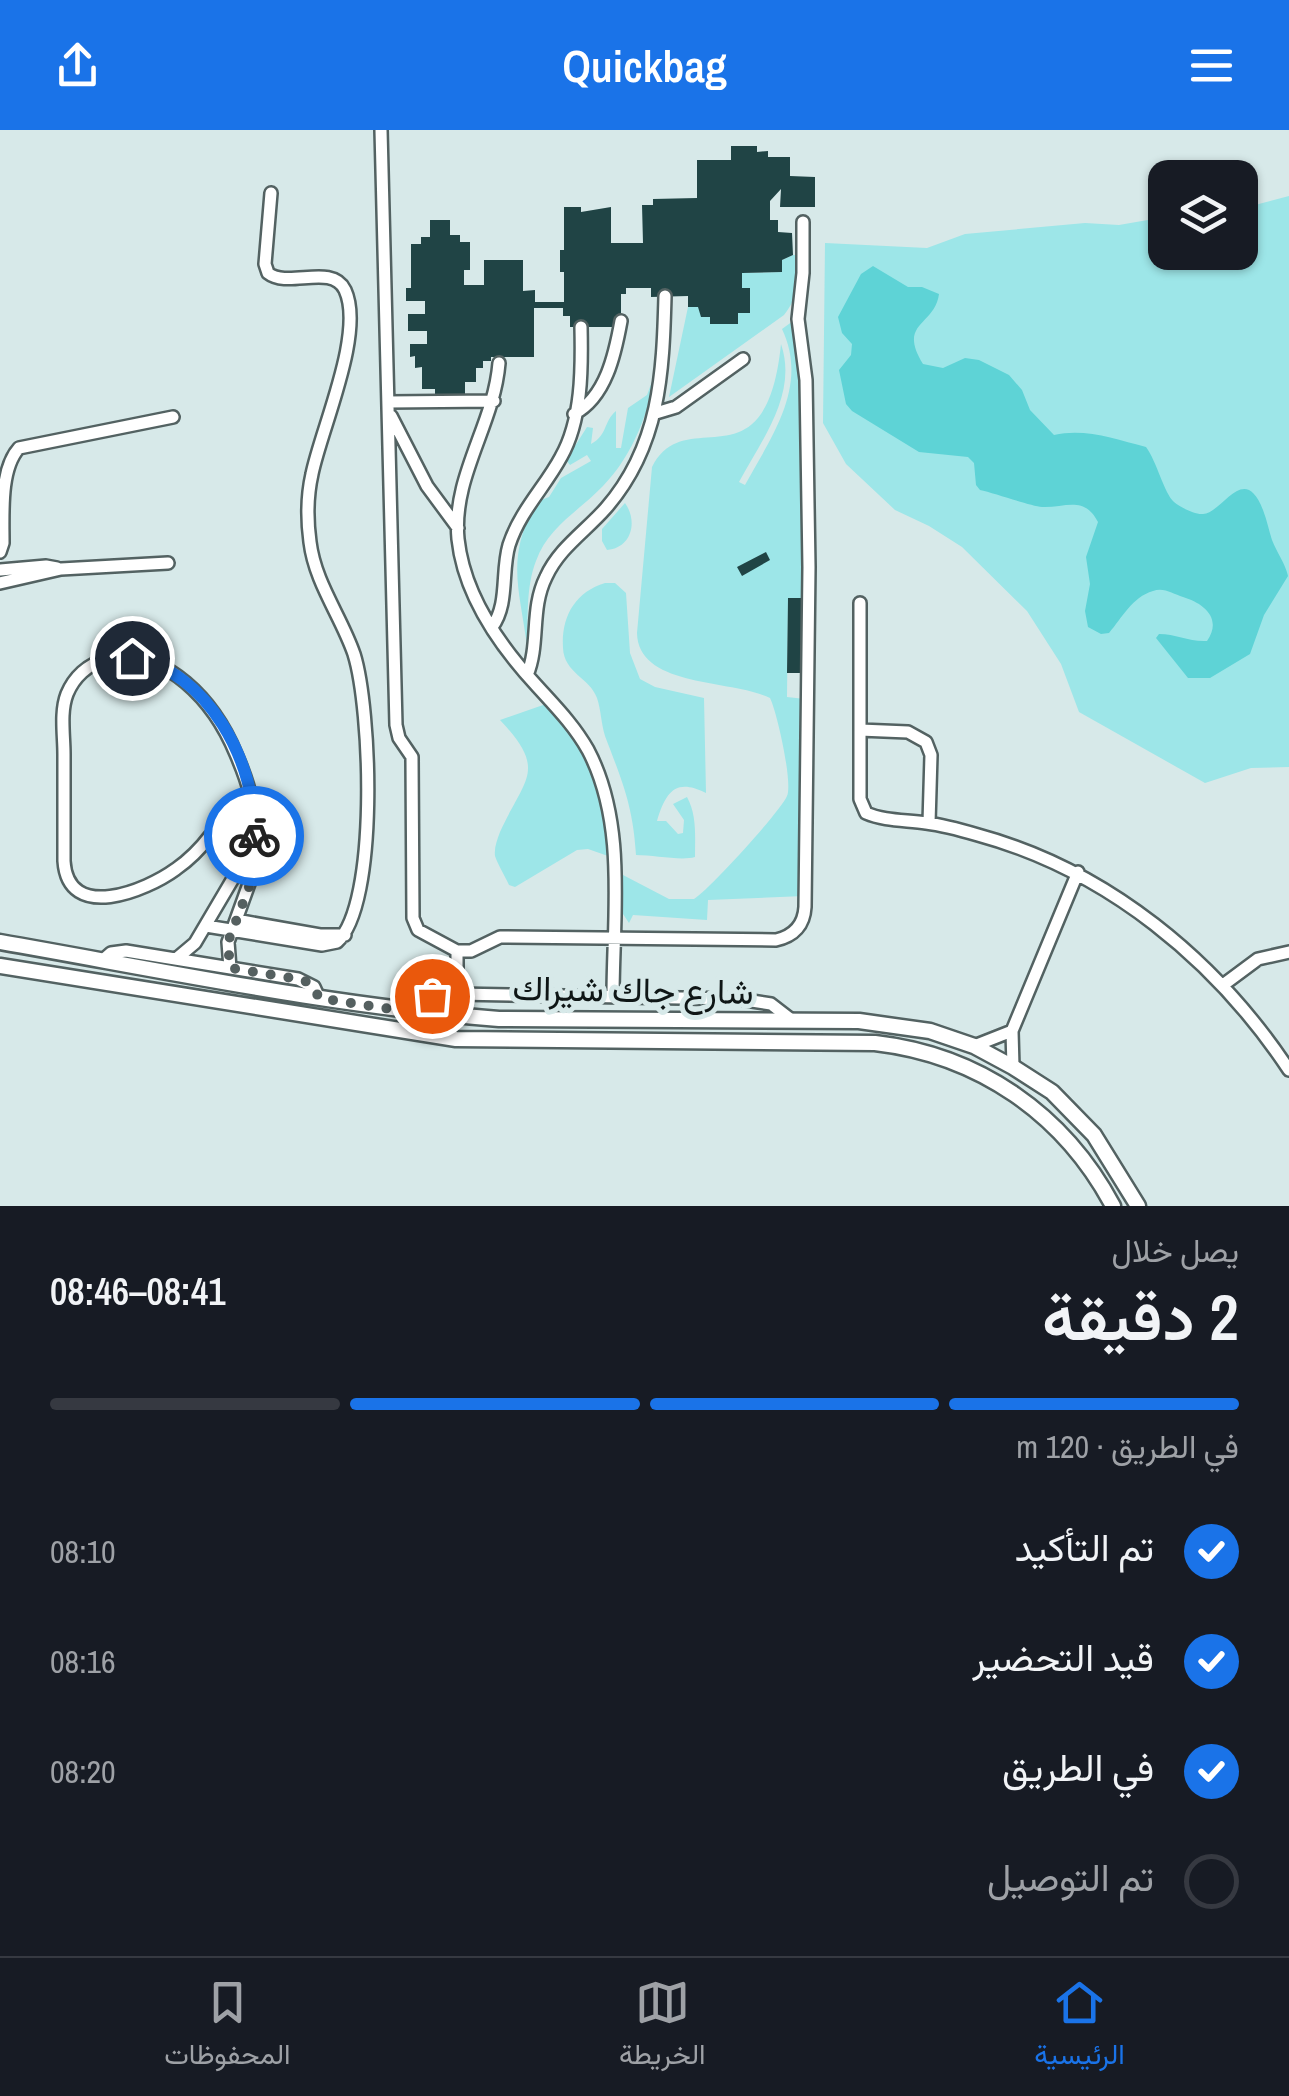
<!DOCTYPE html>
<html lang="ar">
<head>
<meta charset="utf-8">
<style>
	body { margin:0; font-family:"Archivo Narrow",Vazirmatn,sans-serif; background:#20242c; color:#f1f3f6; direction:rtl; height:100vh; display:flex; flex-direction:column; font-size:38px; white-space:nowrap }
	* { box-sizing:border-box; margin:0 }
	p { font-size:32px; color:#9ea1a6 }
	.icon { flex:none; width:55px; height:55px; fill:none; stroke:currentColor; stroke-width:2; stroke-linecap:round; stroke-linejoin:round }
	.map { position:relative; height:1076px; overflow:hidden; direction:ltr }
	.side { display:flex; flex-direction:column; background:#171b24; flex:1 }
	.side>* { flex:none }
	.buttons { position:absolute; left:1148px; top:30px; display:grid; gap:20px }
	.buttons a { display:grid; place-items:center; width:110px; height:110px; border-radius:20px; background:#171b24; box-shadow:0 2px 8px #0004; font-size:50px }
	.pin { position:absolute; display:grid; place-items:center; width:85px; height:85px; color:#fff; margin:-42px; border:5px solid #fff; border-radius:50%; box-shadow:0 2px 10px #0007 }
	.courier { position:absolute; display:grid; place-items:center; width:100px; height:100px; margin:-50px; border:8px solid #1a73e8; border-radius:50%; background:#fff; color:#222; box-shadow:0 2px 12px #0007 }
	.headline em { font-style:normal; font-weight:600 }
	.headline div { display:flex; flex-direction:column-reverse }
	.headline { display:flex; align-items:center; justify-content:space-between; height:170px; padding:0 50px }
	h1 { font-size:65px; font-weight:600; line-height:75px }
	.bar { display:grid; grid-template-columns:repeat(4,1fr); gap:15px 10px; align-content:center; height:120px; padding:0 50px }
	.bar i { height:12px; border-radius:8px; background:#363941 }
	.bar .current { background:#1a73e8 }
	.bar p { grid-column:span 4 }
	ol { padding:0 50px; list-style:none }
	li { display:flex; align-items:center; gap:30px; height:110px }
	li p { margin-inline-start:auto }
	li .icon { padding:10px; border-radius:50%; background:#1a73e8; color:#fff; stroke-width:4 }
	li:last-child { color:#9ea1a6 }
	li i { width:55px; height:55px; border:5px solid #363941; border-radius:50% }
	header { display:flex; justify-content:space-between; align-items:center; height:130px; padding:0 50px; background:#1a73e8; color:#fff; font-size:45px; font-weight:600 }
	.tab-bar { display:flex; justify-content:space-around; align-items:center; height:140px; border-top:2px solid #363941; background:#171b24; font-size:28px; color:#9ea1a6 }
	.tab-bar a { display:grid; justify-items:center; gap:5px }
	.tab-bar .current { color:#1a73e8 }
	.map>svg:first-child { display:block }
</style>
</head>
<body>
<header><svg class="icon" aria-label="menu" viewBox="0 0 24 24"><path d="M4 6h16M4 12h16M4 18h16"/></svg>Quickbag<svg class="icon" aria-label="share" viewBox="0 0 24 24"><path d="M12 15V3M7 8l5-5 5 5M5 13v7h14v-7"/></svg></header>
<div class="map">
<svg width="1289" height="1076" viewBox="0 0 1289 1076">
	<rect width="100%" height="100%" fill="#d7e9e9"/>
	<path fill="#9de6e8" d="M1289 66V637L1251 638 1205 653 1079 582 1061 534 1027 481 962 417 929 396 895 380 846 334 823 293 825 113 927 118 965 104 1085 93 1119 95 1165 87V122H1240V79Z
		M793 125H800C800 148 799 166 784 185L669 267 688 177H698L710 187V194H738V183H750V158H742V143L782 142V130Z
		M793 191 802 229 806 468 788 469 787 567 805 569 804 766 708 770 707 790 633 785 629 793 623 784V745L669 769H694C709 760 780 682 787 666 793 653 777 582 770 568 732 549 638 558 637 503L652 337C686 270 766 362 781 214 798 264 762 309 739 352L745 355C772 306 809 256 782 199Z
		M657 238C649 281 634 324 603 356 579 381 548 397 536 431 526 456 528 488 527 516 519 456 506 429 536 372L549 367 561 348 591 331 587 325 570 335 566 330 587 297 593 298 591 314C608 305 603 292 616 281V318H621L628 278 647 265Z
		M625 373C638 391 632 418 607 420L602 411V399Z
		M605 453H615L626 463 630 523 640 549 655 557 704 568 706 663C676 648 666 661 657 691H666L678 704 683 703 684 690 673 674 687 667C697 685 695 706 695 727 681 731 654 725 636 725 633 675 622 651 605 606 601 593 601 580 597 568 590 548 564 543 563 518 561 487 575 462 605 453Z
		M546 574C589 621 610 660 608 726L588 719 577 720 515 757 509 755C505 746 498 735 495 726 494 718 497 710 500 702 525 647 548 641 500 590Z"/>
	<path fill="#5ed3d6" d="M873 136 908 157H922L939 164C935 196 897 192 923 234L943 238 965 228 979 230 1009 245 1022 260 1030 280 1054 305C1085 298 1115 309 1146 317 1157 332 1164 363 1174 372 1180 377 1195 385 1203 384 1223 383 1244 331 1263 380 1267 390 1269 401 1272 410 1277 423 1285 433 1288 446L1264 485 1250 524 1210 548H1188L1156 508 1159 504C1176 504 1189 512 1207 511 1223 488 1203 473 1183 467 1173 464 1164 457 1153 461 1132 467 1122 488 1109 503L1101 504 1088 497 1085 481 1090 454 1086 427 1098 392C1084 365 1065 378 1042 377 1031 376 994 363 980 360L976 355 974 333 968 327 919 322 852 281 846 274 839 240 851 225 852 214 842 203 838 187 861 144Z"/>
	<path fill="#204445" d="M731 16H757V22L768 21V27H790V46L815 47V77H780L781 59 770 71V90H778V102L792 103 793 125 782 130V142L742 143V158H750V183H738V194H710V187H701L698 177H688V166L651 167V158H626V164H621V187H614V197H570V186H563V178H534V227H491V231H483V238H476V252H465V267H435V259H422V237L415 238V226L410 227V214H427V201H408V184H425V171H406V158H411V114H421V107H430V90H450V105H460V112H470V140H464V155H484V130H523V161L535 160V172H564V142H560V120H564V77H581V82L611 77V113H643L642 75H653V69L697 68V30H731Z
		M766 422 770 430 742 446 737 437Z
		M788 468H806V543H787Z"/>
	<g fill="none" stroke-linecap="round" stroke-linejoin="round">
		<defs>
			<path id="minor" d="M381 0 396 595 399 608 412 627 413 788 418 800 457 821H471L500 807 776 810C794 806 804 795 805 777L809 437 806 250 798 189 803 143V92
				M499 233C494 295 452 346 458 409 464 465 499 515 536 555 555 576 574 595 588 620 627 694 613 786 613 867
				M388 272 494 271
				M656 283 676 277 743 229
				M574 284C606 267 615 224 621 191
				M391 286 427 356 458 398
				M0 422 3 413C3 383 0 339 19 318L173 287
				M0 440 46 436 57 438
				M0 453 61 439 168 433
				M860 473V669L866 683C884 691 906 690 926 693 943 695 961 700 978 705 1107 740 1216 830 1289 940
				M492 497C509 474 501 442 509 415 520 381 545 357 561 327 582 290 582 239 581 197
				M527 545C540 514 530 479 546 447 559 418 586 401 606 378 660 316 663 243 665 166
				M860 600 908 602 926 612 931 625 929 693
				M210 706C200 719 189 730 176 739 146 761 68 793 64 731 64 695 64 660 64 624 64 605 60 582 67 564 74 547 88 534 105 530 167 516 215 573 236 624 246 647 255 672 255 697 255 714 251 726 254 740L228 812 230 838
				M236 790 320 805H345
				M206 796 322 815 337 812C379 774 371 578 354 524 341 486 315 453 310 412 307 390 307 366 312 344 321 299 365 203 345 160 332 133 288 159 268 143L265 134 271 63
				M176 829 195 813 241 735 250 731
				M103 830 111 823 126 821 298 849 314 857 319 868
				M1223 855 1258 829 1289 822
				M457 864V821
				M397 879 414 871 457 864 739 869 771 874 793 891
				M974 916 1012 901
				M1013 937 1012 901 1078 742"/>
			<path id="tertiary" d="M0 812C166 841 331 876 499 889L859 891 930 901 974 916 1013 937 1052 962 1094 1005 1138 1076
				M0 836 456 909 875 913C979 925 1064 984 1113 1076"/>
		</defs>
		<use href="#minor" stroke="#536262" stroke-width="16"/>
		<use href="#tertiary" stroke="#536262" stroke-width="19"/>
		<use href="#minor" stroke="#fff" stroke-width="11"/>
		<use href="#tertiary" stroke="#fff" stroke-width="14"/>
	</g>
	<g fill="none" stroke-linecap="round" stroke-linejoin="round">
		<path stroke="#556060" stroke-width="10" stroke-dasharray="0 18" d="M254 706 250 731 254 735V744L228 812 230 838 304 850 314 858 319 868 397 880 432 866"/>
		<path stroke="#1a73e8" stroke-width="12" d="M132 528C207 539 258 635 254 706"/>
	</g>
	<g text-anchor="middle" stroke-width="10" stroke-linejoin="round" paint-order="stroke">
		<g font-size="35" fill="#0f1616" stroke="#d7e9e9">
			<text transform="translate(633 860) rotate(1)" y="12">شارع جاك شيراك</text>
		</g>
	</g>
</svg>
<div class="buttons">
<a><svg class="icon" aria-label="layers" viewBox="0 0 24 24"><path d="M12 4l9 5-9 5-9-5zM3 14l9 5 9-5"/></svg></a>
</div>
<div class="pin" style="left:432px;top:866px;background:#ea580c"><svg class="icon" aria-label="bag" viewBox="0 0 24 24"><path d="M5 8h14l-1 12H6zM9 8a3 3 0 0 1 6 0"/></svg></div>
<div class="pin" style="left:132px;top:528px;background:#1f2937"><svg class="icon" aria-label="home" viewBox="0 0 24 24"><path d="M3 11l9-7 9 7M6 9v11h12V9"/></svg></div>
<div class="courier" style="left:254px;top:706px"><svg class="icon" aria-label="bike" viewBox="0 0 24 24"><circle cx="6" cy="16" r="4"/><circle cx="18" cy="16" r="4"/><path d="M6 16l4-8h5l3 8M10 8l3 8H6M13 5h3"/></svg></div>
</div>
<section class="side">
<div class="headline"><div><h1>2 دقيقة</h1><p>يصل خلال</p></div><em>08:41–08:46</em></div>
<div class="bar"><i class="current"></i><i class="current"></i><i class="current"></i><i></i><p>في الطريق · 120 m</p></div>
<ol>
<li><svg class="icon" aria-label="check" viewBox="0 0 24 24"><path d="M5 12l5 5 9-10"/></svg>تم التأكيد<p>08:10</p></li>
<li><svg class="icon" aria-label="check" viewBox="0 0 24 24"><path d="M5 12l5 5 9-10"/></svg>قيد التحضير<p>08:16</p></li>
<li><svg class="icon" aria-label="check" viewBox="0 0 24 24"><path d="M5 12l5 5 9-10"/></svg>في الطريق<p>08:20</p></li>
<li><i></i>تم التوصيل</li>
</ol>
</section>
<nav class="tab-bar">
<a class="current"><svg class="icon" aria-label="home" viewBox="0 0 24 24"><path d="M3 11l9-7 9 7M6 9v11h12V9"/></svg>الرئيسية</a>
<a><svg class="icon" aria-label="map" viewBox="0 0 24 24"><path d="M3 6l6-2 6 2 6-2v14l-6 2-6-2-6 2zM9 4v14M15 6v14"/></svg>الخريطة</a>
<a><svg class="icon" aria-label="saved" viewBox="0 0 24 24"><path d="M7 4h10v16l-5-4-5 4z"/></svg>المحفوظات</a>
</nav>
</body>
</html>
